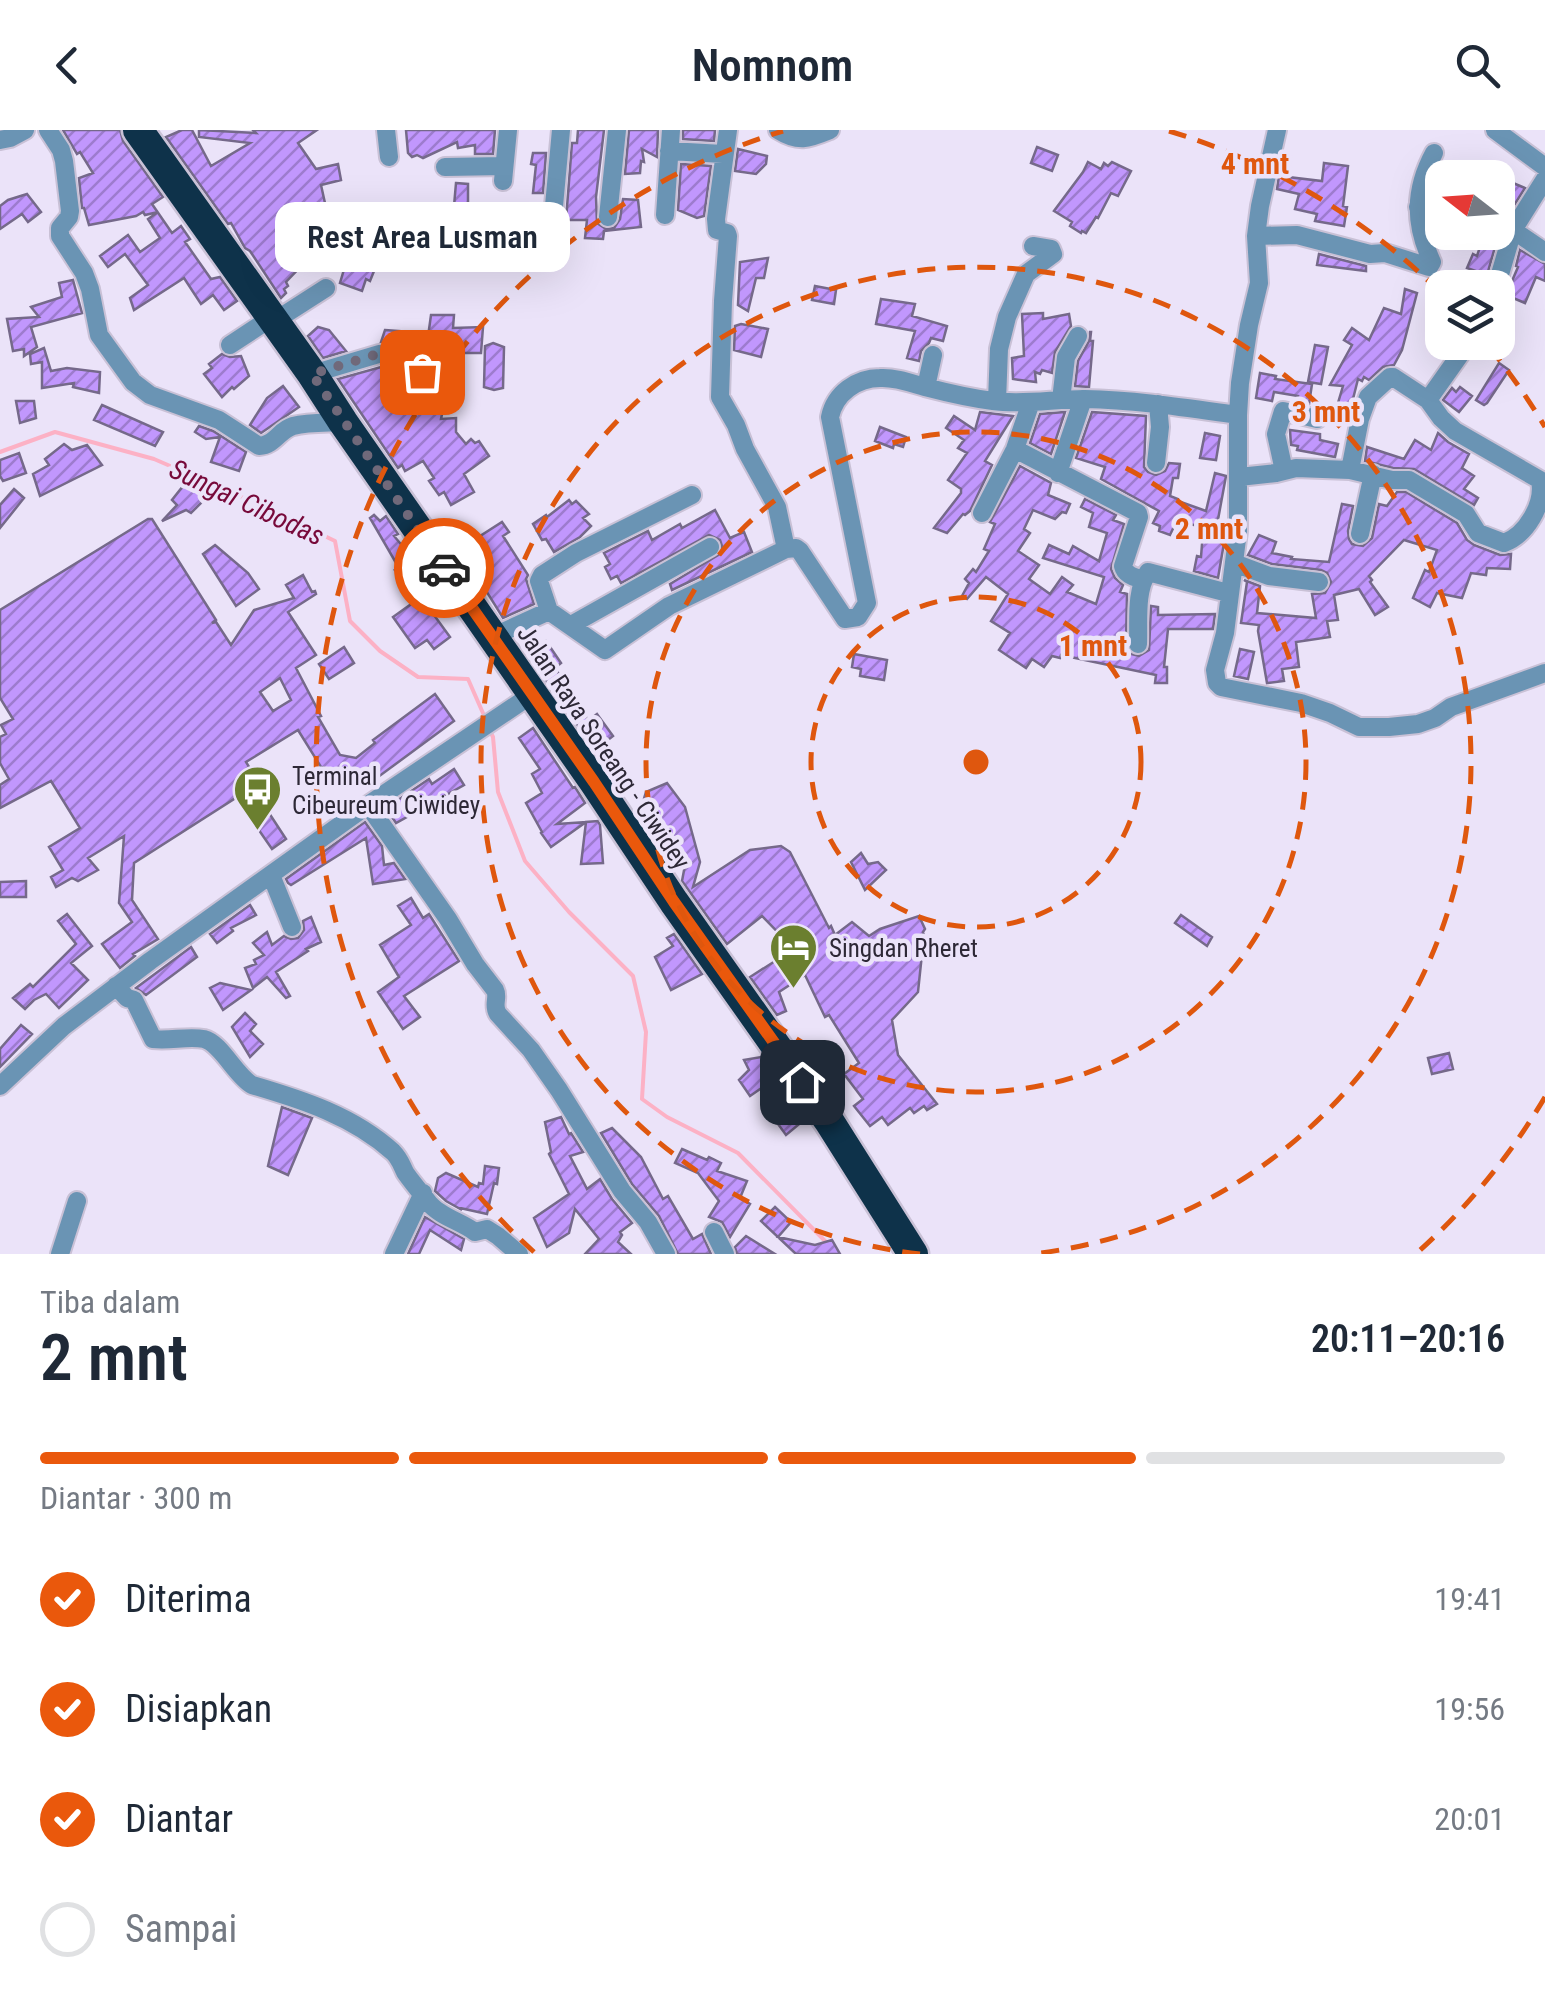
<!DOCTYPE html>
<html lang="id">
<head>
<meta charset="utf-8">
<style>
	body { margin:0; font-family:"Roboto Condensed",sans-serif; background:#f2f2f3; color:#1f2937; height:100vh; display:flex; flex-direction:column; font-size:38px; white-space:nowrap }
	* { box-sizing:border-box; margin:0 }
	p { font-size:32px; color:#747a83 }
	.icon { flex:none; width:55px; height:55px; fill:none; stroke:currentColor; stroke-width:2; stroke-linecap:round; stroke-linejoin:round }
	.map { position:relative; height:1124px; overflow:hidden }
	.panel { display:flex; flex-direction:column; background:#fff; flex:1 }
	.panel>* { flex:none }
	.needle { width:65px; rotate:287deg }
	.fabs { position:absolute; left:1425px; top:30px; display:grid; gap:20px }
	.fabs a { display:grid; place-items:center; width:90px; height:90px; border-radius:20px; background:#fff; box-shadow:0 10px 40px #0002; font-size:50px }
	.pin { position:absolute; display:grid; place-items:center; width:85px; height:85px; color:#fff; margin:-42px; border-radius:20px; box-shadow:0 5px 15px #0006 }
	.courier { position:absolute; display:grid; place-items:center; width:100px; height:100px; margin:-50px; border:8px solid #ea580c; border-radius:50%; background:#fff; color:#222; box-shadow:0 2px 12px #0007 }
	.bubble { position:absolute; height:70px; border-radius:20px; background:#fff; box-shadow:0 10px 40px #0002; font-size:32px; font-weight:600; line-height:70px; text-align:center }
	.head em { font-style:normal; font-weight:600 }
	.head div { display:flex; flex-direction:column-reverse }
	.head { display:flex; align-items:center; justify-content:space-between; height:170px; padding:0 40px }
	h1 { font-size:65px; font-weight:600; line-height:75px }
	.bar { display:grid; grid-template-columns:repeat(4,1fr); gap:15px 10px; align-content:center; height:120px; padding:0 40px }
	.bar i { height:12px; border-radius:8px; background:#e0e1e3 }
	.bar .on { background:#ea580c }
	.bar p { grid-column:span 4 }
	ol { padding:0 40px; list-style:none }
	li { display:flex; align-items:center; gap:30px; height:110px }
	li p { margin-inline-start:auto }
	li .icon { padding:10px; border-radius:50%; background:#ea580c; color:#fff; stroke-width:4 }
	li:last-child { color:#747a83 }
	li i { width:55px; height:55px; border:5px solid #e0e1e3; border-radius:50% }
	header { display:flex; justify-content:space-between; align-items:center; height:130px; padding:0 40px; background:#fff; font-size:45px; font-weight:600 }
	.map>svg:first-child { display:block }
</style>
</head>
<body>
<header><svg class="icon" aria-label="back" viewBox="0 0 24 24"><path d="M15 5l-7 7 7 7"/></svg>Nomnom<svg class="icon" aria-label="search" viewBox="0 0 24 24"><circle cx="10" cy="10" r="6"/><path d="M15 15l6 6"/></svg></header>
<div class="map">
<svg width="1545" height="1124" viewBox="0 0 1545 1124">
	<defs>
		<pattern id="building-hatch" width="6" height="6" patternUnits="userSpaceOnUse" patternTransform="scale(2.5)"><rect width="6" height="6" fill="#c197fd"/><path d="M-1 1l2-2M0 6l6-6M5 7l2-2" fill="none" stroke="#9d7bce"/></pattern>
	</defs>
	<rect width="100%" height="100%" fill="#ebe3f9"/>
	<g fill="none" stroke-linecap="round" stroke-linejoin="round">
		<path stroke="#fcb1c5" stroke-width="4" d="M0 322 55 302 154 329 258 374 335 411 350 491 380 521 418 547 468 549 486 590
			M489 599 493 607 498 662 525 731 569 782 633 846 646 902 642 969 667 987 738 1023 829 1115"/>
	</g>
	<path fill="url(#building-hatch)" stroke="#75698a" stroke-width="2.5" fill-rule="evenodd" d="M63 0H120L123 11 163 67 152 74 172 103 181 96 190 109 185 112 211 149 220 147 237 171 224 180 213 165 201 174 184 148 134 180 130 168 148 155 125 124 108 137 100 126 128 105 140 122 160 108 148 89 158 82 145 85 143 82 136 86 89 95 84 78H82L79 48 93 43 80 22 77 24Z
		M182 0H192L211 36 250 13 199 7V0L256 3 253 0H317L298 13 316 39 338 34 341 50 321 55 332 105 340 111 322 137 309 128 286 152 288 156 284 159 286 163 281 168 250 121 245 118 231 93 228 94 166 7Z
		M406 0H495L493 24H475V15L458 18 457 12 423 28 417 25 412 27 408 23Z
		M578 0H604L596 67 597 93 606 99 614 98 620 89 623 69 638 70 641 97 604 101 603 109 585 108 587 90H566L572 13H577Z
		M629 0H658L657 27 642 19 644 32 641 31 640 43 625 44Z
		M683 0H715L714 11 683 9Z
		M1037 17 1058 25 1052 41 1031 33Z
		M738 19 767 26 766 34 756 44 735 41Z
		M533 23H546L543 63H533L536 35 531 34Z
		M1088 32 1101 39 1104 33 1108 36 1112 32 1131 41 1118 66 1111 63 1098 88 1096 87 1086 103 1082 101 1081 103 1070 96 1072 92 1054 81 1083 42Z
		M1324 33 1348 36 1343 76 1347 77 1344 96 1315 91 1317 84 1295 79 1299 64 1277 59 1279 46 1322 51Z
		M681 34 711 36 704 86 697 88 678 80Z
		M456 53 468 54V78L462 79 454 76Z
		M1513 53 1525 58 1501 96 1487 145 1467 138 1473 124 1477 126 1485 102H1498V72L1505 75Z
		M27 64 41 82 28 92 22 84 0 99V76L8 70Z
		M351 116 376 124 372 135 376 136 370 151 366 149 362 161 340 153Z
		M1520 120 1545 134V151L1536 147 1525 173 1506 165 1518 137 1516 136Z
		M1319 124 1366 136V141L1317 135Z
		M768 128 764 148H756L748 181 738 175 740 132Z
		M73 150 82 183 31 197 37 217 24 226V219L13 221 7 189 39 187 31 177 62 167 59 153Z
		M815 156 836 160 834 174 812 170Z
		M1405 159 1417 163 1402 220 1394 235 1383 237 1369 250 1364 247 1362 251 1358 249 1351 277 1338 273 1343 256 1330 255 1352 215 1344 210 1352 198 1369 210 1384 178 1401 184Z
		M881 169 915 174 912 186 947 196 943 211 931 208 929 213 921 221 919 231 907 228 915 201 876 194Z
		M1043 183V189L1069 184 1071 196 1055 222 1052 243 1042 240 1040 244 1035 242 1036 252 1013 249 1012 228 1024 226 1022 184Z
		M431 185H454L453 198 483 197 481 223H454L456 217 427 214Z
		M741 194 768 199 761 227 734 220 735 196Z
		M318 197 329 200 346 221 323 228 308 206Z
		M385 200 411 202 427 209 411 220 395 213 381 212Z
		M1090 202H1091L1090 211H1093L1089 257 1075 256 1078 231 1089 211Z
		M493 213 504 217 503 258 494 260 484 257 485 216Z
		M1315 215 1328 217 1321 254 1308 252Z
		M44 218 51 241 67 238 100 242 99 263 73 257 74 253 42 258V232L31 234 30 224Z
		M222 224 230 227 241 226 249 246 234 259 232 257 222 267 204 244 212 238 209 234Z
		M1499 233 1509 240 1487 273 1484 275 1476 270Z
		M381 237 396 240 416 253H428L447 261 441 289 456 288V302L466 314 471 309 475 313 479 311 489 326 464 344 474 362 451 375 444 362 439 365 429 351 434 348 423 331 405 341 402 335 398 338 338 249Z
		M1260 243 1276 246 1275 249 1312 254 1309 274 1297 271 1298 266 1274 262 1272 271 1256 268Z
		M283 256 299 277 261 303 250 295 267 268Z
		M1460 257 1472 266 1459 282 1443 270 1452 258 1456 262Z
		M16 271H34L36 288 20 293Z
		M102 275 163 302 155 316 94 290Z
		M980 282 1013 286 985 331 992 335 970 381 965 385 963 384 947 403 934 398 961 363V359L948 350 967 323 958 318 964 310 946 298 954 286 975 300Z
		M1065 282 1051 324 1030 313 1040 284Z
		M1092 282 1146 286 1144 337 1148 342 1156 345 1165 341 1169 333 1180 334 1178 348H1173L1170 366 1178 369V371L1206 381 1215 343 1226 346 1215 406 1225 407 1218 448 1194 441 1197 426 1201 427 1203 401H1200L1201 397 1177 390 1170 405 1159 401 1160 396 1153 393 1159 381 1101 349 1105 337 1076 328Z
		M199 296 213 301 246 322 239 341 211 332 220 307 206 309 195 302Z
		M880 297 906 307 903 317 894 314 893 318 875 311Z
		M1290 300 1320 304V310L1338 314 1335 327 1297 320 1298 316 1291 315Z
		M1205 303 1220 306 1216 330 1200 328Z
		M1438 303 1448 312 1469 324 1462 338 1474 346 1464 359 1478 368 1474 375 1414 339 1393 338 1365 331 1367 317 1404 329 1415 310 1431 320Z
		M64 314 72 320 87 315 102 335 40 366 33 344 49 335 45 329Z
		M19 323 26 343 3 351 0 346V330Z
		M1020 336 1051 353 1048 365 1070 374 1066 383 1062 382 1055 389 1033 380 1024 399 1030 403 1018 421 1039 435 1029 449 1050 464 1062 447 1073 455 1067 462 1096 474 1104 447 1043 428 1049 415 1069 424 1073 416 1099 431 1107 403 1089 397 1093 383 1081 377 1085 369 1116 385 1113 390 1124 394 1111 439 1115 448 1123 455 1120 462 1127 464 1126 514 1131 524 1139 526 1149 520 1151 476 1158 477V485L1215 484 1213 499H1168L1164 537H1167V553H1155L1156 545 1061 525 1060 528 1052 526 1044 537 1032 529 1026 538 999 520 1010 503 991 491 1008 464 986 447 967 469 962 466 969 453 965 449 973 439 976 442 989 421 984 419 995 394 990 392Z
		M187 351 208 366 191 383 186 380 162 391 177 375 172 370Z
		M14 359 24 368 0 398V375Z
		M1397 362H1406L1457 393 1467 410 1474 415 1500 425 1511 424 1510 439 1487 438 1486 445 1471 443 1462 468 1437 463 1430 477 1413 468 1425 440 1429 442 1437 420 1404 410 1369 446 1372 450 1370 452 1388 477 1375 485 1359 459 1334 465 1338 490 1327 491 1330 507 1296 512 1299 537 1282 539 1284 551 1267 553 1258 501 1259 495 1241 493 1247 452 1244 450 1260 456 1257 483 1316 488 1312 464 1325 463 1331 452 1327 443 1321 440 1272 434 1248 425 1259 405 1276 412 1272 423 1292 427 1291 429 1329 432 1342 374 1353 376 1348 401 1349 409 1352 414 1363 416 1372 408 1379 374 1387 376Z
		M569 370 572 374 576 371 589 384 583 388 591 396 580 407 554 422 546 409 542 410 533 394 546 385 547 387Z
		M715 380 730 408 744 402 752 422 672 460 670 454 720 424 722 416 720 410 709 405 621 453 617 446 611 449 605 437 610 434 604 423 648 401 652 410 680 394 682 398Z
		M374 385 380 391 386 386 398 404 394 406 410 425 412 423 437 459 424 471 423 470 450 507 434 519 427 510 415 518 393 487 421 467 395 440 399 438 370 388Z
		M148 389H152L216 490 212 493 216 492 231 515 254 480 294 468 286 455 303 445 312 462 315 461 316 464 288 482 316 525 296 538 321 586 318 587 340 625 356 628 375 613 373 610 435 564 454 591 374 650 321 637 298 600 246 632 259 653 134 733 132 770 158 809 133 824 135 826 120 838 102 814 132 792 119 773 124 706 88 728 98 740 78 751 72 748 56 757 51 747 63 740 49 717 80 698 51 651 0 678V655L9 649 0 633V607L6 604 1 595 13 589 0 568V480ZM280 548 291 570 273 581 260 562Z
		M502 392 509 402 503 406 528 445 526 449 534 474 503 488 460 419Z
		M215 415 248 443 259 459 236 476 203 424Z
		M546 511 561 533 555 538 566 555 555 563 528 524Z
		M344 517 354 533 329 549 319 534Z
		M1240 519 1254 522 1248 549 1234 546Z
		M854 524 887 530 884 550 860 546 861 539 852 537Z
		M564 566 589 590 597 584 613 606 595 620 560 570Z
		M533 598 573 658 575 657 585 673 557 694 586 692 551 717 541 703 542 702 526 673 542 663 532 644 540 639 519 608Z
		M454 639 464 655 396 693 386 678 429 649 432 654Z
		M667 653 685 677 700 732 693 757 750 720 781 716 790 722 829 798 831 796 835 805 852 792 869 806 880 799 919 786 925 799 923 802 926 815 920 818 922 824 918 862 892 890 898 925 937 974 927 980 924 976 914 983 910 978 888 995 882 987 870 996 854 976 863 969 844 944 859 933 829 885 825 887 805 845 779 862 786 881 777 885 750 847 794 819 762 786 727 814 682 751 686 730 674 738 639 685 646 662Z
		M269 683 286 709 272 719 254 693Z
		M598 691 600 695 603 733 581 734 586 692Z
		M365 692 382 716 384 735 394 733 405 749 373 754 366 708 291 755 288 753 286 749Z
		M861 723 868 734 878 732 886 740 865 760 851 732Z
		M26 751V767H0V752Z
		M411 768 423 788 429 784 459 831 404 866 420 887 403 899 378 862 399 847 380 815 411 795 398 776Z
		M250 775 256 785 231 798 233 801 217 813 210 804Z
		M67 784 92 816 71 833 88 850 59 878 46 864 34 870 25 879 13 868 30 854 33 857 76 814 58 791Z
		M1181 785 1212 807 1207 816 1175 793Z
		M311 787 321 812 306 819 308 821 276 842 290 866 286 868 267 847 253 858 245 838 256 834 254 830 264 825 253 813 267 802 272 815 284 806 291 809 298 808 304 800 303 791Z
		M674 804 702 844 671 860 655 827 673 816 667 808Z
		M191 817 197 827 146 865 136 858Z
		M220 853 251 860 223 880 210 858Z
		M245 883 256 894 250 901 263 914 250 927 232 897Z
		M21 895 32 904 0 937V919Z
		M1449 923 1453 939 1432 944 1428 928Z
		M761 927 788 966 789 973 792 972 804 990 786 1005 770 983 772 969 763 957 750 966 739 950 749 940 744 930Z
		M282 977 312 988 288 1045 268 1036Z
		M561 987 569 1004 571 1003 583 1022 570 1026 587 1059 600 1049 612 1069 632 1093 620 1102 622 1105 618 1112 631 1124H585L599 1109 575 1079 569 1103 547 1117 534 1088 569 1064 549 1024 551 1022 545 992Z
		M612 998 641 1027 663 1069 668 1066 693 1109 702 1104 711 1124H678L659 1086 632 1054 601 1003Z
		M682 1019 707 1030 709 1027 721 1033 717 1041 747 1051 740 1068 750 1074 730 1107 722 1092 709 1087 719 1071 698 1043 675 1033Z
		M485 1036 499 1038 497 1054 494 1053 487 1084 460 1078 462 1080 446 1071 435 1061 438 1048 446 1043 478 1057 479 1053 483 1054Z
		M775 1077 791 1092 778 1107 815 1115 832 1110 840 1124H796L761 1091Z
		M425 1087 464 1109 461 1120 430 1100 419 1124H408Z
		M746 1106 775 1124H737L735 1117Z"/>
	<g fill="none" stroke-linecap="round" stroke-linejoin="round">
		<defs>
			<path id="street" d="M48 0 61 20 64 31 70 81 69 87 60 98V106L84 143 90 159 99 205 133 252 150 265 219 290 259 316C275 315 279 300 293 296 309 292 327 293 343 292
				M386 0 389 27
				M728 0 716 89 717 100 727 103 728 106 723 171 720 267 736 295 745 319 777 377 786 419
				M778 0C799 13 808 9 830 0
				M1277 0 1260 76 1256 106 1259 153 1249 195 1240 253 1238 285V401L1225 503 1215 540 1217 553 1221 557 1301 573 1330 583 1359 597H1389L1418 594 1435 588 1451 577 1545 543
				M1495 0 1545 37
				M0 10 10 8 25 0
				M669 21 723 24
				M445 37 504 36
				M503 51 508 0
				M554 76 561 0
				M1418 77 1442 80
				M665 85 671 0
				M608 87 617 0
				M1513 100 1545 122
				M1256 106 1297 105 1370 124 1385 123 1429 137 1432 132C1414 94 1414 60 1434 23
				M1496 158 1513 100 1545 49
				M273 192 326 158
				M230 215 271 188
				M312 244 379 224C397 223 407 232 422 242
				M926 257 933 225
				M1061 270 1066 227 1078 206
				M997 271 999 219 1007 187 1026 144 1053 124 1051 119 1033 116
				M1015 319 1138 383 1139 387 1123 436C1125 445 1134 447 1143 450
				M1156 333 1160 297 1158 274
				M1350 340 1360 289 1368 267 1390 247H1393L1428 270 1469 212
				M1284 341 1276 304 1283 281 1317 289
				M1058 343 1083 269
				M1239 347 1276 343 1296 338 1350 340 1392 350H1409L1466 384 1478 403 1504 413C1526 405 1545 374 1540 350L1455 301 1441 288 1428 270
				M982 383 1015 319 1031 272
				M1360 404 1373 344
				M1234 433 1269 446 1319 452
				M549 481 539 451 542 445 576 423 692 365
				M571 495 710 417
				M492 507 549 481 605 520 669 476 786 419 796 418 800 421 845 489 858 487 867 473 830 287C835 263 857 248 880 248 895 247 911 253 925 257 948 263 970 268 993 271 1024 275 1054 269 1085 269 1136 270 1187 278 1238 285
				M1138 514C1139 492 1135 461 1148 442L1228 463
				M368 675 448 789 475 834 495 860C499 868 492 875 498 884L531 920 559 960 622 1061 648 1092 666 1124
				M271 745 292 797
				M116 856 127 868 134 870 153 909C170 911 188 906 204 909 221 913 235 945 252 955 303 970 353 986 393 1022 400 1029 401 1034 405 1042 407 1046 425 1068 429 1073 439 1086 462 1092 475 1102L487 1099 498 1106 519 1124
				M0 956 64 896 150 831 368 675 531 565
				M714 1102 725 1124
				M60 1124 77 1071
				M394 1124 423 1063"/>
			<path id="highway" d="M138 0 312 244 343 292 594 652 674 772 829 991 913 1124"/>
		</defs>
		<use href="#street" stroke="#c9c1d6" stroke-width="22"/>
		<use href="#highway" stroke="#c9c1d6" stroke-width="35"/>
		<use href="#street" stroke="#6a94b4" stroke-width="18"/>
		<use href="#highway" stroke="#0e324a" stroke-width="30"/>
	</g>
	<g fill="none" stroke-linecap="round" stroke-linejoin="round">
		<path stroke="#70697a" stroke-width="10" stroke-dasharray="0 18" d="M422 242C407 232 397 223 378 224L312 244 444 438"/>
		<path stroke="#ea580c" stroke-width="12" d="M444 438 594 652 674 772 802 952"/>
	</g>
	<g fill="none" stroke="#df570e" stroke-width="5" stroke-dasharray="18 12">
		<circle cx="976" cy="632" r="165"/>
		<circle cx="976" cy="632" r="330"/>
		<path d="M920 1124A495 495 0 1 1 1032 1124"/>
		<path d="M1545 967A660 660 0 0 1 1418 1122M534 1122A660 660 0 0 1 783 1M1169 1A660 660 0 0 1 1439 161M1489 217A660 660 0 0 1 1545 297"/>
	</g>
	<defs>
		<symbol id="bus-pin" viewBox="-11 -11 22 30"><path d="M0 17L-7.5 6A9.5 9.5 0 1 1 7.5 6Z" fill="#6b7f2f" stroke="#ebe3f9"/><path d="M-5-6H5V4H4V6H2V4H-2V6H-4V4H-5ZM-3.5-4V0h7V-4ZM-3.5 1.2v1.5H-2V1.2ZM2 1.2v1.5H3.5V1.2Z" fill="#fff"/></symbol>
		<symbol id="hotel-pin" viewBox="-11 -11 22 30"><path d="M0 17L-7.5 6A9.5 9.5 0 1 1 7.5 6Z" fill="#6b7f2f" stroke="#ebe3f9"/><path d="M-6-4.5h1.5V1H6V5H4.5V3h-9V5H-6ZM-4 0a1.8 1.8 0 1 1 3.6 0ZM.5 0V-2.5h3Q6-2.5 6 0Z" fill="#fff"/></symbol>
	</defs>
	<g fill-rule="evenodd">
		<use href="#bus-pin" x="230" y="632" width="55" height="75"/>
		<use href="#hotel-pin" x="766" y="790" width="55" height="75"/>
	</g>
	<g text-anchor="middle" stroke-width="9" stroke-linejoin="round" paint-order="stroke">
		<g font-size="25" fill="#2d2836" stroke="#ebe3f9">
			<text transform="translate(604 617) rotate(56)" y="9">Jalan Raya Soreang - Ciwidey</text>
		</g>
		<g font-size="25" fill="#2d2836" stroke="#ebe3f9" text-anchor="start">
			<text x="292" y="655">Terminal<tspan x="292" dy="29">Cibeureum Ciwidey</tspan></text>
			<text x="829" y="827">Singdan Rheret</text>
		</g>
		<g font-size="28" font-style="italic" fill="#77093a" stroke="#ebe3f9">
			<text transform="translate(247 372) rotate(25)" y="10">Sungai Cibodas</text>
		</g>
	</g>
	<circle cx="976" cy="632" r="15" fill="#df570e" stroke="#ebe3f9" stroke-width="5"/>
	<g font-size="30" text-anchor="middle" font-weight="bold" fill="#df570e" stroke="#ebe3f9" stroke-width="9" stroke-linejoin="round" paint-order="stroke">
		<text x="1255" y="44">4 mnt</text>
		<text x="1326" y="292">3 mnt</text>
		<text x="1209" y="409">2 mnt</text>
		<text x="1093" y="526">1 mnt</text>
	</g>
</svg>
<div class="fabs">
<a><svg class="needle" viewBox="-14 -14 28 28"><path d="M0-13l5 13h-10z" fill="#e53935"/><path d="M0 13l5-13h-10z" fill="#747a83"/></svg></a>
<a><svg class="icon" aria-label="layers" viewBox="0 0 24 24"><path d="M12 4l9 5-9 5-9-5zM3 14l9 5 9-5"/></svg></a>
</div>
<div class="pin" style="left:422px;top:242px;background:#ea580c"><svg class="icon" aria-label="bag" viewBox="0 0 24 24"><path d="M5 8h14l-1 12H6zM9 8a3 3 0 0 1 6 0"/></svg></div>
<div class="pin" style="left:802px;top:952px;background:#1f2937"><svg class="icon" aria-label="home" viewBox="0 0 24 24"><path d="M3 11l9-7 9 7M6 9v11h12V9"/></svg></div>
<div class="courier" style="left:444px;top:438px"><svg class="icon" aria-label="car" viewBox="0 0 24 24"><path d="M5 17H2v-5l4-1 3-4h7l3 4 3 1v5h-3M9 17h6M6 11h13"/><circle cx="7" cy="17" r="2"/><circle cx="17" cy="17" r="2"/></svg></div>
<div class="bubble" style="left:275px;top:72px;width:295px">Rest Area Lusman</div>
</div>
<section class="panel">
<div class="head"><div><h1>2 mnt</h1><p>Tiba dalam</p></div><em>20:11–20:16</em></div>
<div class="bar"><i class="on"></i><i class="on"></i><i class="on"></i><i></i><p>Diantar · 300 m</p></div>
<ol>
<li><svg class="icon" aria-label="check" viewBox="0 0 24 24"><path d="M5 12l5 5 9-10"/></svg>Diterima<p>19:41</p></li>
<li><svg class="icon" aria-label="check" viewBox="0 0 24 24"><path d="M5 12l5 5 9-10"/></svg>Disiapkan<p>19:56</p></li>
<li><svg class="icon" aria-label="check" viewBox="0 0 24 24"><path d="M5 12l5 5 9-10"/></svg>Diantar<p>20:01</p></li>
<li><i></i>Sampai</li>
</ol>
</section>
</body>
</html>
